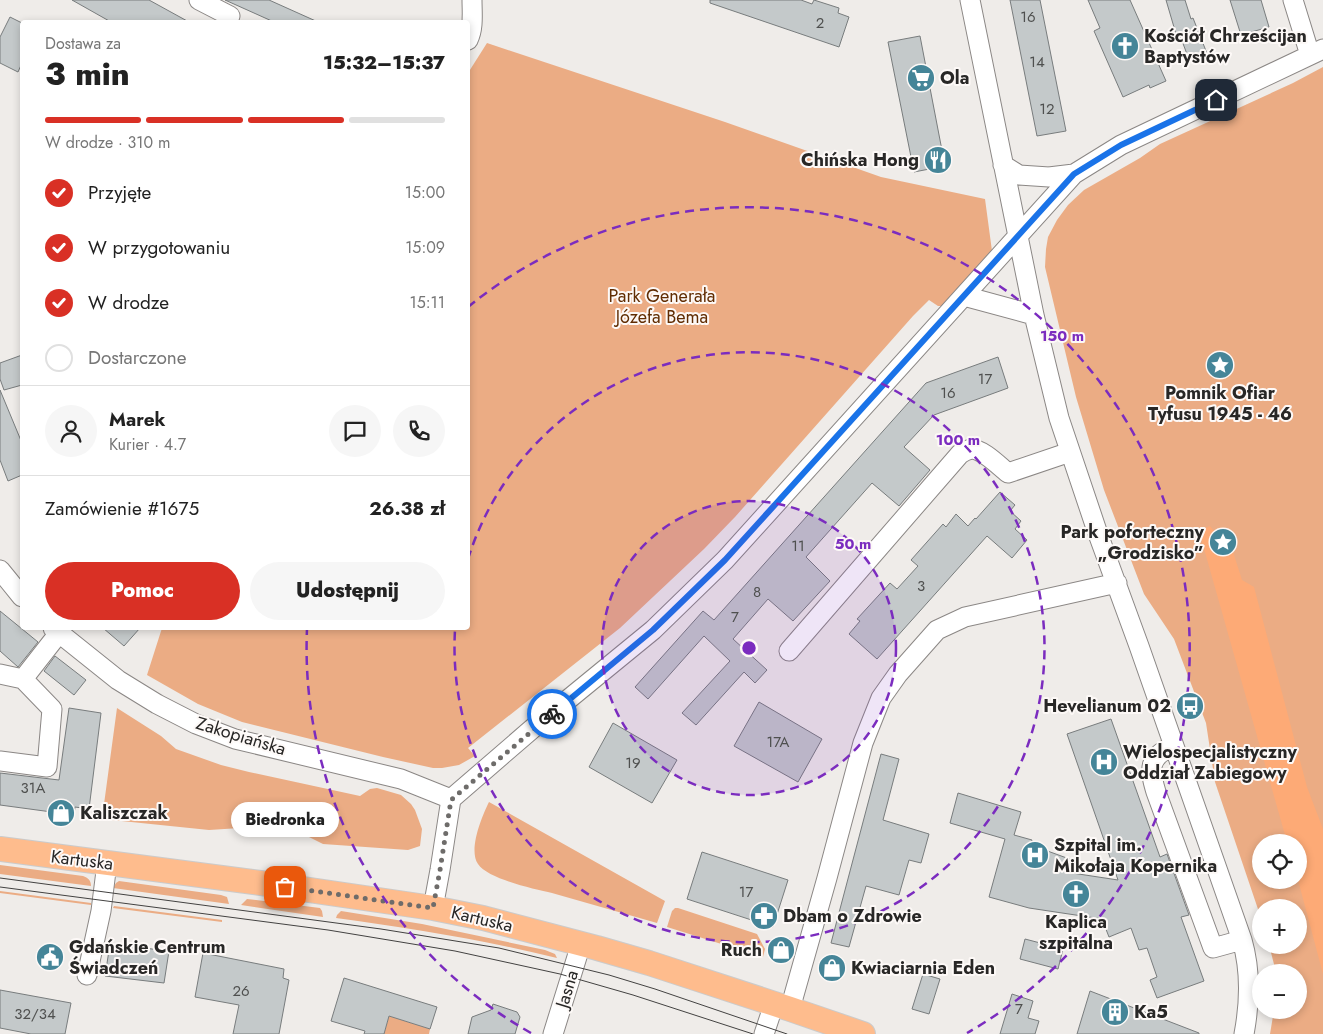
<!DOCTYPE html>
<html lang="pl">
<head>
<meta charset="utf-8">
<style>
	body { margin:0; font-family:Jost,sans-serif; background:#f6f6f6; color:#222; height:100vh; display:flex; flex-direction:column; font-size:19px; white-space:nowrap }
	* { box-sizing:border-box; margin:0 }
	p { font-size:16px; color:#767676 }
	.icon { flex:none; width:28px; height:28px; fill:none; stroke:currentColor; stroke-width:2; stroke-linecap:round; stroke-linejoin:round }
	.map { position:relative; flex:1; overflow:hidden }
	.drawer { position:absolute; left:20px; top:20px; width:450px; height:610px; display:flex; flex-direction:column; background:#fff; border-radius:5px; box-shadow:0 2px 8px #0003 }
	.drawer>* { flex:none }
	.tools { position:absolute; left:1252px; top:834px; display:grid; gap:10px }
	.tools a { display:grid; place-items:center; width:55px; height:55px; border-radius:50%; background:#fff; box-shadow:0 2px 8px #0003; font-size:25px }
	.pin { position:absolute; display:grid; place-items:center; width:42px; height:42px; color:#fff; margin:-21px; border-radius:10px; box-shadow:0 2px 8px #0006 }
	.courier { position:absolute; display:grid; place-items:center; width:50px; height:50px; margin:-25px; border:4px solid #1a73e8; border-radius:50%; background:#fff; color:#222; box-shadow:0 1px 6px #0007 }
	.bubble { position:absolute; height:35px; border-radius:18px; background:#fff; box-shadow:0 2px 8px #0003; font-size:16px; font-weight:800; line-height:35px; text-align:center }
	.overview em { font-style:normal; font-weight:800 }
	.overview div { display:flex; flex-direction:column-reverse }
	.overview { display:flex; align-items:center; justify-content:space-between; height:85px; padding:0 25px }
	h1 { font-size:32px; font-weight:800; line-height:38px }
	.bar { display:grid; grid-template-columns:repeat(4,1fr); gap:8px 5px; align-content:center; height:60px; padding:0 25px }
	.bar i { height:6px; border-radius:4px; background:#e0e0e0 }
	.bar .on { background:#d93025 }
	.bar p { grid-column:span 4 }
	.line { display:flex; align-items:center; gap:12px; padding:0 25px; border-top:1px solid #e0e0e0 }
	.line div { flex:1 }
	.round { display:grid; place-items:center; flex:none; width:52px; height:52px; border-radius:26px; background:#f6f6f6 }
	ol { padding:0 25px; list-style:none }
	li { display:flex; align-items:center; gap:15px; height:55px }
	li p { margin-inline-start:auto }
	li .icon { padding:5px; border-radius:50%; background:#d93025; color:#fff; stroke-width:4 }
	li:last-child { color:#767676 }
	li i { width:28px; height:28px; border:2px solid #e0e0e0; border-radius:50% }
	.action { display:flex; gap:10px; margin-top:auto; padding:10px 25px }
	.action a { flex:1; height:58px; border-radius:30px; background:#d93025; color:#fff; font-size:20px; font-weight:800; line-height:58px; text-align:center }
	.action a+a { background:#f6f6f6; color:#222 }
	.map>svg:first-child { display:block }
</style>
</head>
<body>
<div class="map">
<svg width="1323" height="1034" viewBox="0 0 1323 1034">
	<rect width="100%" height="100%" fill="#efece9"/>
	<path fill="#ebac84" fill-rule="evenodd" d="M487 43 725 122 881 177 985 199 992 251 943 306H938L929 300 913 316 735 517 704 549 620 628 468 748 475 756 459 765 442 768H433L383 757 242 722 198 704 147 675 162 628H468V73Z
		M1323 67V1034H1270L1274 1010H1299V972H1276L1269 945H1299V908H1261V918L1215 782 1206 723 1174 639 1144 594 1104 490 1076 397 1045 267 1046 249 1048 237 1057 220 1068 205 1084 190 1140 158 1160 144 1293 83ZM1261 842H1299V880H1261Z
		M117 708 161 736 176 749 221 765 249 772 360 796 370 789 377 788 401 795 411 804 415 810 422 829 420 846 408 850 323 844 305 835 269 829 240 828 209 830 102 819Z
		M489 802 665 901 657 923 552 893C534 889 488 879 478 864 468 850 482 816 489 802Z
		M0 865 83 876C88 878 91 880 91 886L0 874Z
		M119 881 221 895 227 897 229 904 113 888 116 883Z
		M0 891 91 903V905L0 893Z
		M247 899 320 908 322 911 323 917 241 905Z
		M114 906 222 920V922L113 908Z
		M675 908H678L757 934 765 949 763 957 667 927 672 911Z
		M341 911 422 924 545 950 555 954 557 958C484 940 410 928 336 918L337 915Z
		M389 1016 430 1029 429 1034H384Z"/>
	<path fill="#fdaa76" d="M1210 526 1213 530 1227 533 1242 580 1254 587 1307 787 1323 829V974L1298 880 1299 842H1287L1199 531Z"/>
	<path fill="#c4c9ca" stroke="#787c7d" d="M72 0H149L189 22H111Z
		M225 0H269L318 22H274Z
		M710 0H801L812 4 814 0 839 8 838 13 849 17 839 47 710 3Z
		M1010 0H1040L1066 131 1037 136Z
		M1088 0H1130L1166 81 1150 88 1149 85 1123 97 1094 31 1100 28Z
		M1166 0H1185L1191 19 1193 18 1208 56 1190 62 1179 33 1176 34Z
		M1230 0H1261L1269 27 1241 35Z
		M10 17 22 23V63L18 72 0 63V37Z
		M920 36 945 166 914 172 888 42Z
		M22 355V385L4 390 0 379V363Z
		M998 357 1008 388 934 415 904 447 930 470 899 506 872 483 806 557 830 581 793 621 768 599 733 639 767 670 755 683 744 672 696 725 682 713 730 661 704 636 648 699 635 687 703 611 714 620 926 383Z
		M0 390 22 443V475L8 481 0 460Z
		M1000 492 1015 505 1010 511 1021 521 1015 529 1027 540 1012 558 987 536 877 659 849 634 860 621 857 619 890 583 897 589 918 566 911 560 943 524 946 527 956 514 968 526 975 518 976 519Z
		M0 611 38 642 18 667 0 651Z
		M103 628H140L124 646Z
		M55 656 86 680 74 695 44 671Z
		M759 702 822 739 798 782 734 746Z
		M69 708 101 713 89 809 75 807 74 815 0 805V773L59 780Z
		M1111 719 1160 857 1167 854 1189 915 1181 917 1204 981 1157 998 1150 980 1157 977 1147 948 1139 950 1131 928 1109 937 1102 919 1029 908 989 897 1005 839 950 823 958 793 1021 812 1014 835 1032 840 1031 845 1075 861 1072 873 1118 880 1067 734Z
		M613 723 677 760 652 803 589 767Z
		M881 754 899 759 883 820 929 834 921 863 909 860 899 895 866 886 849 947 831 943Z
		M702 852 788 880 773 927 687 899Z
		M1025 939 1063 949 1058 969 1020 959Z
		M110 944 169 951 164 983 105 976Z
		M203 953 284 969 283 978 289 980 279 1034H233L239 1005 195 997Z
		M923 974 940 979 929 1014 912 1009Z
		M344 978 437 1007 430 1029 389 1016 384 1034H364L365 1031 331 1021Z
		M0 990 71 1003 65 1034H31L0 1028Z
		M1090 991 1199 1033V1034H1077Z
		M1012 994 1033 1001 1028 1018 1039 1021 1035 1034H1000Z
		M493 1004 517 1012 520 1017 515 1034H468L472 1017 491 1010Z"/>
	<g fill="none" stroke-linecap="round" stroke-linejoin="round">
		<defs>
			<path id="minor" d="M199 0 230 16 227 22
				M970 0 1034 315 1059 418 1098 534 1139 646 1242 940C1251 971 1250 1002 1244 1034
				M1293 0 1310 55
				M468 40C474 28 472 13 472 0
				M1003 165 1019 175 1049 177 1074 174
				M964 296 1034 315
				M0 570 22 597
				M53 628 118 680 157 704 196 724 235 739 401 779 451 799
				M789 651 960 454C963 452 967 450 971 449 983 449 999 466 1008 473L1070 452
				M0 674 23 679 52 709 47 767 0 761
				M23 679 59 633
				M1173 746C1148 757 1149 769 1156 792L1213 948 1242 940
				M433 908 440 870 451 799 532 729 653 630 725 560 1074 174 1121 145 1323 49
				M87 975 101 911 107 863
				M790 1009 827 878 863 743 881 698 898 674 937 630 965 617 1117 583
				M553 1034 581 944
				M764 1034 774 1004"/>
			<path id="major" d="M0 849 268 884 433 908 483 918 597 948 649 963 790 1009 863 1034"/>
		</defs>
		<use href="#minor" stroke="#8b8785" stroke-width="21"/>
		<use href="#major" stroke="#cbcbcb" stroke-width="26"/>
		<use href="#minor" stroke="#fff" stroke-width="19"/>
		<use href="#major" stroke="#febc8d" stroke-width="24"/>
		<path stroke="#434241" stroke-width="1" d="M0 878 381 929 499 948 609 975 655 989 787 1034
			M0 887 328 930 455 951 560 974 633 995 753 1034"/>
	</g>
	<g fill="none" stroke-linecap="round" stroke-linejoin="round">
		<path stroke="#6e6c6a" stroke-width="5" stroke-dasharray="0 9" d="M285 887 433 908 440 870 451 800 552 714"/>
		<path stroke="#1a73e8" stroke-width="6" d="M552 714 653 630 725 560 1074 174 1121 145 1216 100"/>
	</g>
	<circle cx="749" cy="648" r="147" fill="#7b2cbf" fill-opacity=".12"/>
	<g fill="none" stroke="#7b2cbf" stroke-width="2.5" stroke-dasharray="9 6">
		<circle cx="749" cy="648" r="147"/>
		<path d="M468 559A295 295 0 1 1 455 630"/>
		<path d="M531 1033A442 442 0 0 1 307 629M468 307A442 442 0 1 1 967 1033"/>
	</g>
	<defs>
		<symbol id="church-disc" viewBox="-11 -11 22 22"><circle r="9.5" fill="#458598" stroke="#fdf9f7"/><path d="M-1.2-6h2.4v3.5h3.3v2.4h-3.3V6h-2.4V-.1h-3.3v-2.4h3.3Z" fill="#fff"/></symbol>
		<symbol id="supermarket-disc" viewBox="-11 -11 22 22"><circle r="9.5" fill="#458598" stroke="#fdf9f7"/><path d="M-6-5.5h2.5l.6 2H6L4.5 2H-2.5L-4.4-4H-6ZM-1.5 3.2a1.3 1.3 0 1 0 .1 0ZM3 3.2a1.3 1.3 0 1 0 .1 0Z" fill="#fff"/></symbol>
		<symbol id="restaurant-disc" viewBox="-11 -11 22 22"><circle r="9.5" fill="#458598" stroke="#fdf9f7"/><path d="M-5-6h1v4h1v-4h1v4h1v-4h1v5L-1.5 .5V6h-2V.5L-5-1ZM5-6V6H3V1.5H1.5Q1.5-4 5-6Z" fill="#fff"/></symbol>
		<symbol id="sight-disc" viewBox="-11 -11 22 22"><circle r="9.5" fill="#458598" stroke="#fdf9f7"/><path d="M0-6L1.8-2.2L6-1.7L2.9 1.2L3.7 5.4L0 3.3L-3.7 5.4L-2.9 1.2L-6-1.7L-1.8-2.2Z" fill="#fff"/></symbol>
		<symbol id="bus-disc" viewBox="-11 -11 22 22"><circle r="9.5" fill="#458598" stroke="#fdf9f7"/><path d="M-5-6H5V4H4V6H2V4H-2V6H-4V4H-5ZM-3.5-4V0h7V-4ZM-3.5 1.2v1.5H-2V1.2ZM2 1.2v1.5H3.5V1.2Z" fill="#fff"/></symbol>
		<symbol id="hospital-disc" viewBox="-11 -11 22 22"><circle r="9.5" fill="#458598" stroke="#fdf9f7"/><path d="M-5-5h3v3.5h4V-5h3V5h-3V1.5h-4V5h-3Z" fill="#fff"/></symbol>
		<symbol id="shop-disc" viewBox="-11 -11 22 22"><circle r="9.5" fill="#458598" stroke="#fdf9f7"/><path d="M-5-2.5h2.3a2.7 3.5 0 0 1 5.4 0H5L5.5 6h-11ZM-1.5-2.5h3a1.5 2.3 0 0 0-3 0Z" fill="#fff"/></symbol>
		<symbol id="pharmacy-disc" viewBox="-11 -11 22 22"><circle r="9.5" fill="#458598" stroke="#fdf9f7"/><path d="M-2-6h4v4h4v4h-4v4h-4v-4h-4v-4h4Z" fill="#fff"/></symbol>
		<symbol id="civic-disc" viewBox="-11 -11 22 22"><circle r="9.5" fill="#458598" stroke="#fdf9f7"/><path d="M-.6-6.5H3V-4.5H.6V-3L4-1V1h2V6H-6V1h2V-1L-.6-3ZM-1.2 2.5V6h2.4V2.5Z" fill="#fff"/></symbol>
		<symbol id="building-disc" viewBox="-11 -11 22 22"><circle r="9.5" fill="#458598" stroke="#fdf9f7"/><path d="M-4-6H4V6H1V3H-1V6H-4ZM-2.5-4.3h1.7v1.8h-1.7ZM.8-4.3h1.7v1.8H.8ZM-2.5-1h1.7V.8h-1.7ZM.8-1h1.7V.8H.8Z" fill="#fff"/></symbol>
	</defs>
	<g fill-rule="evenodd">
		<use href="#church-disc" x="1109" y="30" width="32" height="32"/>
		<use href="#supermarket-disc" x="905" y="62" width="32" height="32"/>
		<use href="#restaurant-disc" x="922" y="144" width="32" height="32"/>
		<use href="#sight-disc" x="1204" y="349" width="32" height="32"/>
		<use href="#sight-disc" x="1207" y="526" width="32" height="32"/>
		<use href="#bus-disc" x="1174" y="690" width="32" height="32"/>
		<use href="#hospital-disc" x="1088" y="746" width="32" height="32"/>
		<use href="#shop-disc" x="45" y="797" width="32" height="32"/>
		<use href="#hospital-disc" x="1019" y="839" width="32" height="32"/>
		<use href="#church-disc" x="1060" y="878" width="32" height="32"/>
		<use href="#pharmacy-disc" x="748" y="900" width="32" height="32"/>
		<use href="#shop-disc" x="765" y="934" width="32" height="32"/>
		<use href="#civic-disc" x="34" y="941" width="32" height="32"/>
		<use href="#shop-disc" x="816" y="952" width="32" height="32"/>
		<use href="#building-disc" x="1099" y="996" width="32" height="32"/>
	</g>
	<g text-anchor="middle" stroke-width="4" stroke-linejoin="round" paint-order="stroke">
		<g font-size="15" fill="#4f504f">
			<text x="1028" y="22">16</text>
			<text x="820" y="28">2</text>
			<text x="1037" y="67">14</text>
			<text x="1047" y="114">12</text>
			<text x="985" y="384">17</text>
			<text x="948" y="398">16</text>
			<text x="798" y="551">11</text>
			<text x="921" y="591">3</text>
			<text x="757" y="597">8</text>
			<text x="735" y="622">7</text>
			<text x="778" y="747">17A</text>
			<text x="633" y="768">19</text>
			<text x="33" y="793">31A</text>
			<text x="746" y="897">17</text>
			<text x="241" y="996">26</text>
			<text x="1019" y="1014">7</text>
			<text x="35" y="1019">32/34</text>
		</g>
		<g font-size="18" font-weight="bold" fill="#282726" stroke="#fdf9f7" text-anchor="start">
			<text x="1144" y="42">Kościół Chrześcijan<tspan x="1144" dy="21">Baptystów</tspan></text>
			<text x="940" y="84">Ola</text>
			<text x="919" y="166" text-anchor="end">Chińska Hong</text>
			<text x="1220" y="399" text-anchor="middle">Pomnik Ofiar<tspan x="1220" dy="21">Tyfusu 1945 - 46</tspan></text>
			<text x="1204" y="538" text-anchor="end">Park poforteczny<tspan x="1204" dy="21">„Grodzisko”</tspan></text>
			<text x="1171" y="712" text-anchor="end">Hevelianum 02</text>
			<text x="1123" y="758">Wielospecjalistyczny<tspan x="1123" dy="21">Oddział Zabiegowy</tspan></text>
			<text x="80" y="819">Kaliszczak</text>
			<text x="1054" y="851">Szpital im.<tspan x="1054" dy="21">Mikołaja Kopernika</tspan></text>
			<text x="783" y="922">Dbam o Zdrowie</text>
			<text x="1076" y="928" text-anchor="middle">Kaplica<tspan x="1076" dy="21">szpitalna</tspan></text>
			<text x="69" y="953">Gdańskie Centrum<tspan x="69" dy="21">Świadczeń</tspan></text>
			<text x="762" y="956" text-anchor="end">Ruch</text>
			<text x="851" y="974">Kwiaciarnia Eden</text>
			<text x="1134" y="1018">Ka5</text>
		</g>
		<g font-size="18" fill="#612d03" stroke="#fdf9f7">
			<text x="662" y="302">Park Generała<tspan x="662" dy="21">Józefa Bema</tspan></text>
		</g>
		<g font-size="18" fill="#282726" stroke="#fdf9f7">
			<text transform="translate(241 736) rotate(17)" y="6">Zakopiańska</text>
			<text transform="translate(82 860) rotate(7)" y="6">Kartuska</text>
			<text transform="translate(482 919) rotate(13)" y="6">Kartuska</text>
			<text transform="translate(567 989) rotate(-73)" y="6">Jasna</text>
		</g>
	</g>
	<circle cx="749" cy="648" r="8" fill="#7b2cbf" stroke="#fdf9f7" stroke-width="2.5"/>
	<g font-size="15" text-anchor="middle" font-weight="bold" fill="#7b2cbf" stroke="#fdf9f7" stroke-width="4" stroke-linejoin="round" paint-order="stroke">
		<text x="1062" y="341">150 m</text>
		<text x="958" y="445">100 m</text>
		<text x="853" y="549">50 m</text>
	</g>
</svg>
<div class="tools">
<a><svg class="icon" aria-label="locate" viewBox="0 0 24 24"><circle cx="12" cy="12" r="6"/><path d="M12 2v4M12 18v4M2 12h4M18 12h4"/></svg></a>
<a>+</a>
<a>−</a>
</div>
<div class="pin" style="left:285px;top:887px;background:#ea580c"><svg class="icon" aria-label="bag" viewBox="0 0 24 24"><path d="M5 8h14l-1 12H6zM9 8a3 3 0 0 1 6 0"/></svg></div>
<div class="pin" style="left:1216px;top:100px;background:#1f2937"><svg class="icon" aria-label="home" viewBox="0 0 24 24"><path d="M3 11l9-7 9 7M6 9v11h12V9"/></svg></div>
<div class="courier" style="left:552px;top:714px"><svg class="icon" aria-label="bike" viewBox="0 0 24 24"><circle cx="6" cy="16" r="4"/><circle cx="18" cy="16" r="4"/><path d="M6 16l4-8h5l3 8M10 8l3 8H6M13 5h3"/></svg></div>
<div class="bubble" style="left:231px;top:802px;width:108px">Biedronka</div>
<section class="drawer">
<div class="overview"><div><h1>3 min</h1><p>Dostawa za</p></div><em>15:32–15:37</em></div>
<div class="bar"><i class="on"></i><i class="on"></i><i class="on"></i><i></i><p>W drodze · 310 m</p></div>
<ol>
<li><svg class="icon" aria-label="check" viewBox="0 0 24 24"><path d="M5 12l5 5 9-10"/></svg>Przyjęte<p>15:00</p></li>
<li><svg class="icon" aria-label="check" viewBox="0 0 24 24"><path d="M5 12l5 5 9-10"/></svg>W przygotowaniu<p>15:09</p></li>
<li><svg class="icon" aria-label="check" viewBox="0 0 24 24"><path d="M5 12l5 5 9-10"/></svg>W drodze<p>15:11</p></li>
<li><i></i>Dostarczone</li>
</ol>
<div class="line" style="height:90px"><a class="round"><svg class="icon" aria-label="person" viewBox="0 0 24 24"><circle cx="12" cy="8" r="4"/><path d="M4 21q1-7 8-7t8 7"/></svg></a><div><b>Marek</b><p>Kurier · 4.7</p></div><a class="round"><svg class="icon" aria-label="chat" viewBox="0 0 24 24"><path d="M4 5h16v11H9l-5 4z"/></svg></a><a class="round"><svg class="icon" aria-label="phone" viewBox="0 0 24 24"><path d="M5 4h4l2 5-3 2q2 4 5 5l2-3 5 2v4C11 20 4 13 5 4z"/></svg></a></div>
<div class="line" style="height:65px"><div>Zamówienie #1675</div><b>26.38 zł</b></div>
<div class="action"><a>Pomoc</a><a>Udostępnij</a></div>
</section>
</div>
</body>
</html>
